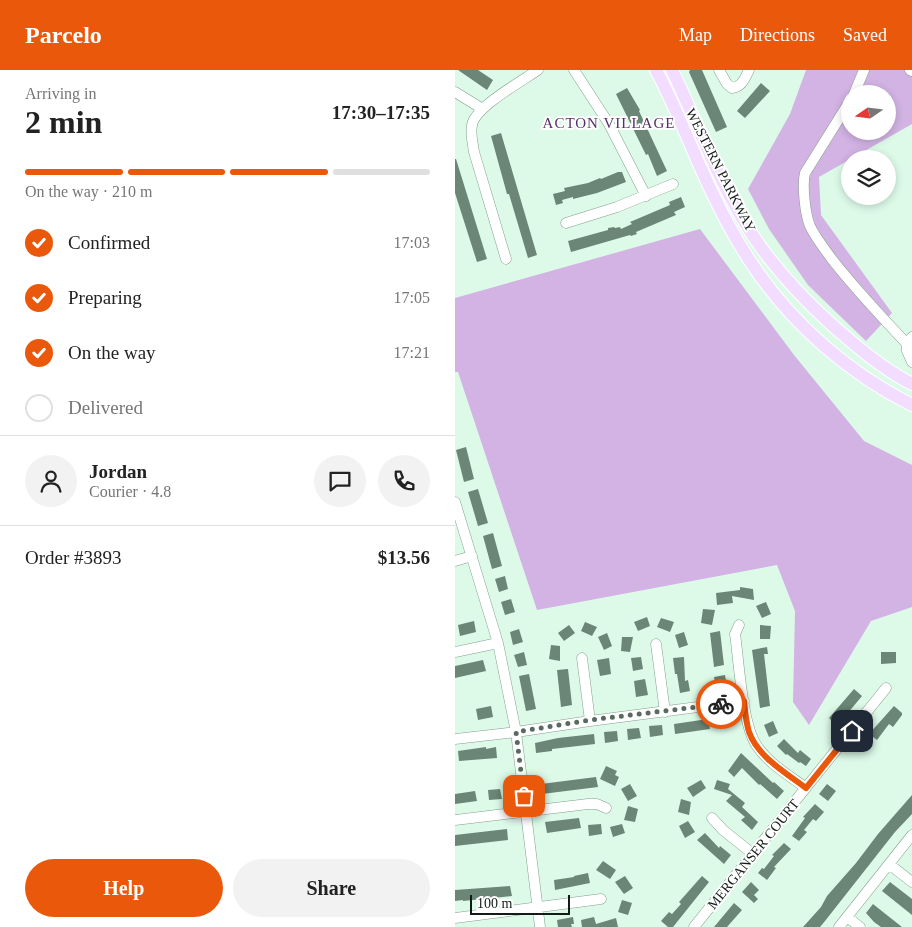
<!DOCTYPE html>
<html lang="en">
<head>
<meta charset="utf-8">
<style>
	body { margin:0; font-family:Georgia,serif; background:#f2f2f2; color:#222; height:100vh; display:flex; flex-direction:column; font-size:19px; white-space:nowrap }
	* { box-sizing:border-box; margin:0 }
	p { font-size:16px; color:#767676 }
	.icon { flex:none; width:28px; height:28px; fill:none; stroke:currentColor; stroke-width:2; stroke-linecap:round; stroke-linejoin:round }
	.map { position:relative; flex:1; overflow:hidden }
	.panel { display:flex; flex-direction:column; background:#fff; width:455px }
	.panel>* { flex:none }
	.needle { width:32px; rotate:256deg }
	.buttons { position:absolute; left:386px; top:15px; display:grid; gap:10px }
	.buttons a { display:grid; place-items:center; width:55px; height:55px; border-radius:50%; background:#fff; box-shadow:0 2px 8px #0003; font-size:25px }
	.scale { position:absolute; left:15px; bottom:12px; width:100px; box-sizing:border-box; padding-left:5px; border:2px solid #121c17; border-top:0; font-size:14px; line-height:18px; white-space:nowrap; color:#121c17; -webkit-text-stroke:4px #fefefe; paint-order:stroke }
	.pin { position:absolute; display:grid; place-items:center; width:42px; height:42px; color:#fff; margin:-21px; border-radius:10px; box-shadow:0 2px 8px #0006 }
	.courier { position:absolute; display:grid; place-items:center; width:50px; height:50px; margin:-25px; border:4px solid #ea580c; border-radius:50%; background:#fff; color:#222; box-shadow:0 1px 6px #0007 }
	.summary em { font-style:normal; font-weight:600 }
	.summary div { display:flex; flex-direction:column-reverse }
	.summary { display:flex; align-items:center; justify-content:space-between; height:85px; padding:0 25px }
	h1 { font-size:32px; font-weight:600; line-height:38px }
	.bar { display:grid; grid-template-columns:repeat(4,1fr); gap:8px 5px; align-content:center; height:60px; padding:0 25px }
	.bar i { height:6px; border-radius:4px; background:#e0e0e0 }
	.bar .selected { background:#ea580c }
	.bar p { grid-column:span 4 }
	.line { display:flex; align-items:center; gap:12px; padding:0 25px; border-top:1px solid #e0e0e0 }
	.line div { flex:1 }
	.round { display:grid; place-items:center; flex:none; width:52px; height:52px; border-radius:26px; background:#f2f2f2 }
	ol { padding:0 25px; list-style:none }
	li { display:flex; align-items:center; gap:15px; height:55px }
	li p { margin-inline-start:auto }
	li .icon { padding:5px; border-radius:50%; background:#ea580c; color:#fff; stroke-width:4 }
	li:last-child { color:#767676 }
	li i { width:28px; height:28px; border:2px solid #e0e0e0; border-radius:50% }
	.cta { display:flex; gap:10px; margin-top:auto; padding:10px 25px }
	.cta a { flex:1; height:58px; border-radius:30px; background:#ea580c; color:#fff; font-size:20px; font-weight:600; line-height:58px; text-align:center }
	.cta a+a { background:#f2f2f2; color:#222 }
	header { display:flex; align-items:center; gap:30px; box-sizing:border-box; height:70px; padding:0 25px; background:#ea580c; color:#fff }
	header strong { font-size:24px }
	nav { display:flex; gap:28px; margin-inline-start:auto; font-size:18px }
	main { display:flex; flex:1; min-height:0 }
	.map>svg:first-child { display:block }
</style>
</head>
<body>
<header>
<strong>Parcelo</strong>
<nav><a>Map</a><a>Directions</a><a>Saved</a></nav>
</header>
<main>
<section class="panel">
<div class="summary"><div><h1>2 min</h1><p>Arriving in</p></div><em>17:30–17:35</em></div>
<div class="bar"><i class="selected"></i><i class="selected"></i><i class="selected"></i><i></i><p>On the way · 210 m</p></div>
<ol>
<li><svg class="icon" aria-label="check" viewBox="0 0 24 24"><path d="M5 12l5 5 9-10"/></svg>Confirmed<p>17:03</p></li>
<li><svg class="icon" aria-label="check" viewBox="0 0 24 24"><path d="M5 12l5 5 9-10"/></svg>Preparing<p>17:05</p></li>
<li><svg class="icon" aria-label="check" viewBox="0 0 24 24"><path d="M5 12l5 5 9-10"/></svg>On the way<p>17:21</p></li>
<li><i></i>Delivered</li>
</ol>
<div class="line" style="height:90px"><a class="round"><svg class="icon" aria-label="person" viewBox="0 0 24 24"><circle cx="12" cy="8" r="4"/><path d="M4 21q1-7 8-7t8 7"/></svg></a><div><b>Jordan</b><p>Courier · 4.8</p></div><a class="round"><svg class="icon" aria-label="chat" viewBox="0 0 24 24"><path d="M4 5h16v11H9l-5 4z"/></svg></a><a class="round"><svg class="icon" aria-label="phone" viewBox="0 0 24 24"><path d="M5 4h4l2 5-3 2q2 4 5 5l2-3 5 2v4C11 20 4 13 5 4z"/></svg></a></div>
<div class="line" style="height:65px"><div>Order #3893</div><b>$13.56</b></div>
<div class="cta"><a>Help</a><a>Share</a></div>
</section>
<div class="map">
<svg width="457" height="857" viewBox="0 0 457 857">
	<rect width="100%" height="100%" fill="#ddfae9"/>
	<path fill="#d2b3e4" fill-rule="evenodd" d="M351 0H457V54L364 107 366 145 437 243 411 271 353 215 314 159 293 119 335 44ZM395 24H432V61H395Z
		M245 159 339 285 409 371 457 395V537L416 551 354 655 338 632 340 541 322 495 82 540 3 302H0V228Z"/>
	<path fill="#6b8576" d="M3 0H23L38 10 32 20Z
		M235 0H247L272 57 261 62 234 2Z
		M306 13 315 21 290 48 282 41Z
		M172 18 185 40 184 41 212 101 202 106 193 84 191 85 161 24Z
		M46 63 82 185 73 188 54 124H52L36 66Z
		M0 89H1L32 189 22 192 0 123Z
		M163 102H167L171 112 142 123 118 129V127L107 130 108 133 101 135 98 124 110 121 109 118 133 113 145 108 146 109Z
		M226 127 230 137 219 142 221 145 181 162 182 164 176 166 175 165 116 182 113 171 153 160V158L159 157 160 158 165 157 166 159 177 154 175 152 215 135 214 132Z
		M11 377 19 409 9 412 1 380Z
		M23 419 33 453 23 456 13 422Z
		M38 463 47 496 37 499 28 466Z
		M50 506 53 519 44 522 40 509Z
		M285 517 298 519 299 530 277 526 278 533 262 535 261 523 285 520Z
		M56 529 60 542 50 545 46 532Z
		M311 532 316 544 307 548 301 536Z
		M248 539 260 540 257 555 246 553Z
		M192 547 195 556 183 561 179 552Z
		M206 548 219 552 215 562 202 557Z
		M19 551 21 562 5 566 3 555Z
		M130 552 142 557 137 566 126 561Z
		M114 555 120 563 109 571 103 563Z
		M305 555 316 556 315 569H305Z
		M64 559 68 572 58 575 55 562Z
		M265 561 269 595 259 597 255 563Z
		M229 562 233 575 224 578 220 565Z
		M152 563 157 576 149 580 143 567Z
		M167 567H178L175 582 166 581Z
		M96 575 105 576V591L94 589Z
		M312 577 313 584H309L315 636 305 638 297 580Z
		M69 582 72 595 63 597 59 585Z
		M426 582H441V593L426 594Z
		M186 587 188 599 178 601 176 588Z
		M229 587 230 611 233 610 235 621 225 623 222 604H220L218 588Z
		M154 588 156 604 145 606 142 590Z
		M28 590 31 601 0 608V596Z
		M113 599 117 635 106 637 102 600Z
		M74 604 81 639 71 641 64 606Z
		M270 605 272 618 261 619 259 607Z
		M190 609 193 625 181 627 179 611Z
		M399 619 407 626 382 656 374 648Z
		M36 636 38 647 23 650 21 639Z
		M439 636 447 643V645L438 657 434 654 422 670 414 664Z
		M253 649 255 659 220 664 219 654Z
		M318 651 323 663 314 667 309 655Z
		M207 655 208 665 195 667 194 656Z
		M184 658 186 668 173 670 172 659Z
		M162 661 163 671 150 673 149 662Z
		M139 664 140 674 97 679V681L81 683 80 673 103 668Z
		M329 669 343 683 345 680 356 689 351 696 345 692 344 693 332 684 331 685 322 676Z
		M31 677V679L41 677 42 688 4 691 3 681Z
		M286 683 318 713 319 712 329 721 322 729 305 714 304 715 287 698 279 707 273 701Z
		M151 696 162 701 160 705 164 707 160 716 145 709Z
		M141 707 143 717 87 724 86 714Z
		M246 710 251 718 238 727 232 718Z
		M262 710 275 714 273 719 290 733 287 737 303 752 297 760 286 750 290 747 271 731 277 725 259 719Z
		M175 714 182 726 173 731 166 719Z
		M372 714 381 721 373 731 364 724Z
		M45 719 47 729 34 730 33 720Z
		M20 721 22 731 0 734V724Z
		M457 725V744L440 762 370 851 365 857H348L366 837 372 826 401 793 423 764Z
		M226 729 236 732 234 745 223 742Z
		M360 734 369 742 361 751 358 749 349 760 352 762 344 771 337 766 350 748 348 747Z
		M173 736 183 739 180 752 169 750Z
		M124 748 126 758 92 763 90 752Z
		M233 751 240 762 230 768 224 756Z
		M146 754 147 764 134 766 133 755Z
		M167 754 170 763 158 767 155 757Z
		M52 759 53 770 0 776V765Z
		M250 763 264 778 265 776 276 785 269 794 242 770Z
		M329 773 336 779 319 797 321 798 312 810 303 803 307 798 309 799 319 786 317 785Z
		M148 791 161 800 155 809 141 800Z
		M133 803 135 813 100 820 99 810 119 807V806Z
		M170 806 178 818 169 824 160 812Z
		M247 806 254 812 218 857H213L206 851 214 842 217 844 226 834 224 832Z
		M296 812 304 820 299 825 303 829 299 833 287 822Z
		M435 812 457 829V845L427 821Z
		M55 816 57 826 8 831V830L0 831V820Z
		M167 830 177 833 173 845 163 842Z
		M279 833 287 840 272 857H259Z
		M418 834 428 842 447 857H426L419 852 411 843Z
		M118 847 119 854H116L117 857H103L102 850Z
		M139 847 141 854 161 848 163 857H127L126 850Z"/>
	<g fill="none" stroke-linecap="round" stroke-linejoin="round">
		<defs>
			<path id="minor" d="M119 0 154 54 191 126
				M264 0 272 14 277 18C287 17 290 8 294 0
				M455 0 457 1
				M0 22 26 38
				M399 24 409 0
				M395 31 350 103C347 115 350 144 355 156 360 167 369 178 376 188 399 218 426 246 452 274
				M111 153 162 137 218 114
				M51 189 19 82C18 73 15 64 17 55 20 37 67 11 83 0
				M457 267 452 274V281L457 292
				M0 432 43 573 61 662 85 857
				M0 491 17 486
				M284 555 280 564C284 591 287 655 302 676 313 693 335 706 351 718
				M201 574 210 642
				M0 582 43 573
				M127 588 135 651
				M0 669 61 662 135 651 289 631
				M257 748 268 760 298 784
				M0 750 133 734H142L151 738
				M434 794 457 812
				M392 847 405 857
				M0 848 146 829
				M239 857 431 618
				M384 857 457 765"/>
			<path id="major" d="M201 0C221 37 235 76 253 114 266 142 281 171 299 197 338 255 395 304 457 335
				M217 0C242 52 262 108 293 158 316 195 345 226 377 255 402 277 428 299 457 314"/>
		</defs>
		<use href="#minor" stroke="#839e8f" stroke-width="11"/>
		<use href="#major" stroke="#fff" stroke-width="14"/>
		<use href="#minor" stroke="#fff" stroke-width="10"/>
		<use href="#major" stroke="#f2dcff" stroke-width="12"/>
	</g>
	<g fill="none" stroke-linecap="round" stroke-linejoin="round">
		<path stroke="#596a60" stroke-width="5" stroke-dasharray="0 9" d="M69 726 61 662 135 650 266 634"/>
		<path stroke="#ea580c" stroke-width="6" d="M266 634 289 631C290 641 291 652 294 662 303 687 331 703 351 718L397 661"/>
	</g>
	<g text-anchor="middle" stroke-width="4" stroke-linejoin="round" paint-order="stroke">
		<g font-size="14" fill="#121c17" stroke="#fefefe">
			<text transform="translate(266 100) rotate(63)" y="5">WESTERN PARKWAY</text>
			<text transform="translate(298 784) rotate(-51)" y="5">MERGANSER COURT</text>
		</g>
		<g font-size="15" letter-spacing="1" fill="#553068" stroke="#fefefe">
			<text x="154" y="58">ACTON VILLAGE</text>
		</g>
	</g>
</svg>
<div class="buttons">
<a><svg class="needle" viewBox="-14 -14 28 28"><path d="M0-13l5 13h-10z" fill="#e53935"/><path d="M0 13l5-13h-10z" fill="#767676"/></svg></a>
<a><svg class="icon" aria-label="layers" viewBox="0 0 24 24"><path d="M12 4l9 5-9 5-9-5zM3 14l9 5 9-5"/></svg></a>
</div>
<div class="scale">100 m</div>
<div class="pin" style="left:69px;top:726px;background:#ea580c"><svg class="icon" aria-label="bag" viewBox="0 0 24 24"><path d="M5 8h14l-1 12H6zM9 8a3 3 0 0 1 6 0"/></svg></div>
<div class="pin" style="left:397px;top:661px;background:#1f2937"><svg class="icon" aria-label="home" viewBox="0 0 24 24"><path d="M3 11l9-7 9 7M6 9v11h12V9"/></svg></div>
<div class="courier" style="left:266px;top:634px"><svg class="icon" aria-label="bike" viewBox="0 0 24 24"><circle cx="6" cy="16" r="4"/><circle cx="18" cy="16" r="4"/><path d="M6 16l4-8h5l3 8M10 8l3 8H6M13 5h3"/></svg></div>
</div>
</main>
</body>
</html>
